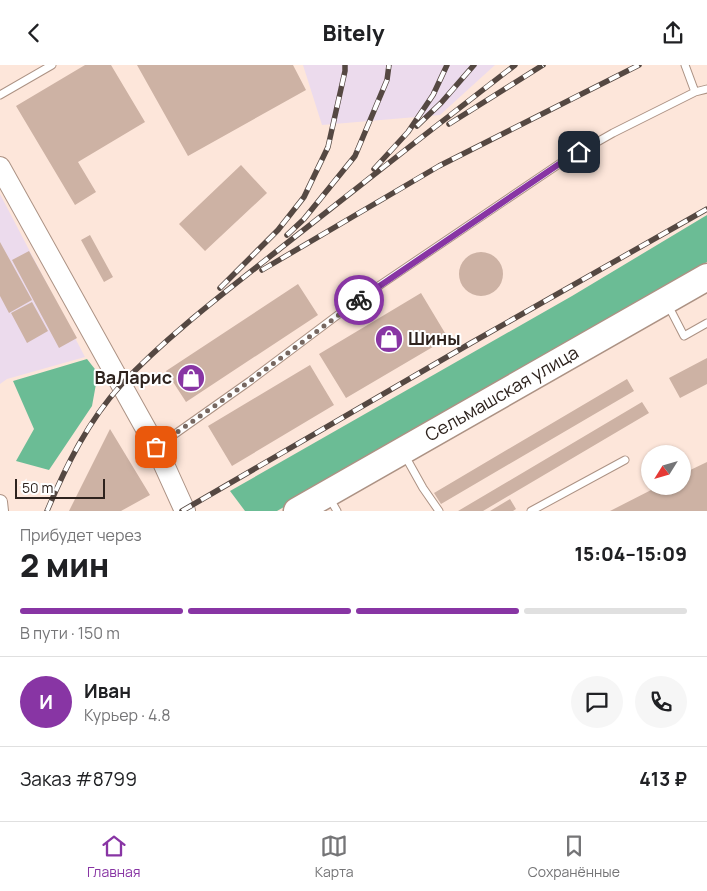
<!DOCTYPE html>
<html lang="ru">
<head>
<meta charset="utf-8">
<style>
	body { margin:0; font-family:Manrope,sans-serif; background:#f6f6f6; color:#202124; height:100vh; display:flex; flex-direction:column; font-size:19px; white-space:nowrap }
	* { box-sizing:border-box; margin:0 }
	p { font-size:16px; color:#757577 }
	.icon { flex:none; width:28px; height:28px; fill:none; stroke:currentColor; stroke-width:2; stroke-linecap:round; stroke-linejoin:round }
	.map { position:relative; height:446px; overflow:hidden }
	.details { display:flex; flex-direction:column; background:#fff; flex:1 }
	.details>* { flex:none }
	.needle { width:32px; rotate:233deg }
	.controls { position:absolute; left:641px; top:380px; display:grid; gap:10px }
	.controls a { display:grid; place-items:center; width:50px; height:50px; border-radius:50%; background:#fff; box-shadow:0 1px 4px #0004; font-size:25px }
	.scale { position:absolute; left:15px; bottom:12px; width:90px; box-sizing:border-box; padding-left:5px; border:2px solid #2e231e; border-top:0; font-size:14px; line-height:18px; white-space:nowrap; color:#2e231e; -webkit-text-stroke:4px #fff; paint-order:stroke }
	.pin { position:absolute; display:grid; place-items:center; width:42px; height:42px; color:#fff; margin:-21px; border-radius:10px; box-shadow:0 2px 8px #0006 }
	.courier { position:absolute; display:grid; place-items:center; width:50px; height:50px; margin:-25px; border:4px solid #8835a4; border-radius:50%; background:#fff; color:#222; box-shadow:0 1px 6px #0007 }
	.head em { font-style:normal; font-weight:800 }
	.head div { display:flex; flex-direction:column-reverse }
	.head { display:flex; align-items:center; justify-content:space-between; height:85px; padding:0 20px }
	h1 { font-size:32px; font-weight:800; line-height:38px }
	.bar { display:grid; grid-template-columns:repeat(4,1fr); gap:8px 5px; align-content:center; height:60px; padding:0 20px }
	.bar i { height:6px; border-radius:4px; background:#e0e0e0 }
	.bar .on { background:#8835a4 }
	.bar p { grid-column:span 4 }
	.line { display:flex; align-items:center; gap:12px; padding:0 20px; border-top:1px solid #e0e0e0 }
	.line div { flex:1 }
	.round { display:grid; place-items:center; flex:none; width:52px; height:52px; border-radius:26px; background:#f6f6f6 }
	header { display:flex; justify-content:space-between; align-items:center; height:65px; padding:0 20px; background:#fff; font-size:22px; font-weight:800 }
	.dock { display:flex; justify-content:space-around; align-items:center; height:70px; border-top:1px solid #e0e0e0; background:#fff; font-size:14px; color:#757577 }
	.dock a { display:grid; justify-items:center; gap:2px }
	.dock .on { color:#8835a4 }
	.map>svg:first-child { display:block }
</style>
</head>
<body>
<header><svg class="icon" aria-label="back" viewBox="0 0 24 24"><path d="M15 5l-7 7 7 7"/></svg>Bitely<svg class="icon" aria-label="share" viewBox="0 0 24 24"><path d="M12 15V3M7 8l5-5 5 5M5 13v7h14v-7"/></svg></header>
<div class="map">
<svg width="707" height="446" viewBox="0 0 707 446">
	<rect width="100%" height="100%" fill="#fde6da"/>
	<path fill="#ecdbed" d="M303 0H495L440 50 322 60Z
		M0 129 85 292 7 314 0 319Z"/>
	<path fill="#6bbc95" d="M707 150V197L277 446H245L230 426 572 231Z
		M87 294 98 308 92 341 49 405 16 396 34 364 13 316Z"/>
	<path fill="#cdb2a4" d="M85 0H111L145 57 78 97 96 127 75 140 16 41Z
		M137 0H293L306 25 188 91Z
		M241 100 267 128 205 186 179 159Z
		M90 170 113 212 104 217 81 175Z
		M0 177 32 235 9 248 0 231Z
		M29 186 77 273 59 283 12 195Z
		M459 209a22 22 0 1 1 44 0a22 22 0 1 1-44 0Z
		M298 219 318 250 186 337 166 306Z
		M421 228 448 273 346 333 319 289Z
		M32 237 48 266 27 278 11 248Z
		M707 293V319L680 333 669 313Z
		M310 300 334 340 232 401 208 361Z
		M627 314 634 326 441 439 434 428Z
		M642 337 649 348 483 446H458Z
		M110 364 150 430 121 446H69Z
		M707 397V446H610L659 421H682V409Z
		M510 434 516 444 513 446H490Z"/>
	<g fill="none" stroke-linecap="round" stroke-linejoin="round">
		<defs>
			<path id="lane" d="M685 0 695 27
				M0 30 52 0
				M668 240 684 271 707 258
				M158 381 250 316 355 237 562 97 613 68 695 27 707 24
				M404 389 423 423 439 446
				M330 434 337 446
				M531 446 625 395"/>
			<path id="street" d="M0 437 1 446"/>
			<path id="secondary" d="M0 102 156 382 185 446"/>
			<g id="highway">
				<path id="s1" d="M297 446 707 212"/>
			</g>
		</defs>
		<use href="#lane" stroke="#ac9284" stroke-width="9"/>
		<use href="#street" stroke="#ac9284" stroke-width="16"/>
		<use href="#secondary" stroke="#ac9284" stroke-width="22"/>
		<use href="#highway" stroke="#ac9284" stroke-width="29"/>
		<use href="#lane" stroke="#fff" stroke-width="7"/>
		<use href="#street" stroke="#fff" stroke-width="14"/>
		<use href="#secondary" stroke="#fff" stroke-width="20"/>
		<use href="#highway" stroke="#fff" stroke-width="26"/>
		<defs>
			<path id="rail" d="M449 59 543 0
				M417 61 441 38 474 0
				M374 104 408 67 433 30 447 0
				M287 170 304 154 355 91 387 15 389 0
				M262 205 439 101 639 0
				M220 223 278 165 304 132 328 82 345 6V0
				M47 446C66 401 88 356 121 320 169 269 228 225 282 182 359 121 437 60 515 0
				M182 446 471 278 707 144"/>
		</defs>
		<use href="#rail" stroke="#554842" stroke-width="5.5"/>
		<use href="#rail" stroke="#fff" stroke-width="4" stroke-dasharray="11" stroke-linecap="butt"/>
	</g>
	<g fill="none" stroke-linecap="round" stroke-linejoin="round">
		<path stroke="#766760" stroke-width="5" stroke-dasharray="0 9" d="M156 382 250 316 359 235"/>
		<path stroke="#8835a4" stroke-width="6" d="M359 235 562 97 579 87"/>
	</g>
	<defs>
		<symbol id="shop-disc" viewBox="-11 -11 22 22"><circle r="9.5" fill="#8835a4" stroke="#fff"/><path d="M-5-2.5h2.3a2.7 3.5 0 0 1 5.4 0H5L5.5 6h-11ZM-1.5-2.5h3a1.5 2.3 0 0 0-3 0Z" fill="#fff"/></symbol>
	</defs>
	<g fill-rule="evenodd">
		<use href="#shop-disc" x="373" y="258" width="32" height="32"/>
		<use href="#shop-disc" x="175" y="297" width="32" height="32"/>
	</g>
	<g text-anchor="middle" stroke-width="4" stroke-linejoin="round" paint-order="stroke">
		<g font-size="18" font-weight="bold" fill="#2e231e" stroke="#fff" text-anchor="start">
			<text x="408" y="280">Шины</text>
			<text x="172" y="319" text-anchor="end">ВаЛарис</text>
		</g>
		<g font-size="18" fill="#2e231e" stroke="#fff">
			<text dy="6" stroke="none"><textPath href="#s1" startOffset="236">Сельмашская улица</textPath></text>
		</g>
	</g>
</svg>
<div class="controls">
<a><svg class="needle" viewBox="-14 -14 28 28"><path d="M0-13l5 13h-10z" fill="#e53935"/><path d="M0 13l5-13h-10z" fill="#757577"/></svg></a>
</div>
<div class="scale">50 m</div>
<div class="pin" style="left:156px;top:382px;background:#ea580c"><svg class="icon" aria-label="bag" viewBox="0 0 24 24"><path d="M5 8h14l-1 12H6zM9 8a3 3 0 0 1 6 0"/></svg></div>
<div class="pin" style="left:579px;top:87px;background:#1f2937"><svg class="icon" aria-label="home" viewBox="0 0 24 24"><path d="M3 11l9-7 9 7M6 9v11h12V9"/></svg></div>
<div class="courier" style="left:359px;top:235px"><svg class="icon" aria-label="bike" viewBox="0 0 24 24"><circle cx="6" cy="16" r="4"/><circle cx="18" cy="16" r="4"/><path d="M6 16l4-8h5l3 8M10 8l3 8H6M13 5h3"/></svg></div>
</div>
<section class="details">
<div class="head"><div><h1>2 мин</h1><p>Прибудет через</p></div><em>15:04–15:09</em></div>
<div class="bar"><i class="on"></i><i class="on"></i><i class="on"></i><i></i><p>В пути · 150 m</p></div>
<div class="line" style="height:90px"><b class="round" style="background:#8835a4;color:#fff">И</b><div><b>Иван</b><p>Курьер · 4.8</p></div><a class="round"><svg class="icon" aria-label="chat" viewBox="0 0 24 24"><path d="M4 5h16v11H9l-5 4z"/></svg></a><a class="round"><svg class="icon" aria-label="phone" viewBox="0 0 24 24"><path d="M5 4h4l2 5-3 2q2 4 5 5l2-3 5 2v4C11 20 4 13 5 4z"/></svg></a></div>
<div class="line" style="height:65px"><div>Заказ #8799</div><b>413 ₽</b></div>
</section>
<nav class="dock">
<a class="on"><svg class="icon" aria-label="home" viewBox="0 0 24 24"><path d="M3 11l9-7 9 7M6 9v11h12V9"/></svg>Главная</a>
<a><svg class="icon" aria-label="map" viewBox="0 0 24 24"><path d="M3 6l6-2 6 2 6-2v14l-6 2-6-2-6 2zM9 4v14M15 6v14"/></svg>Карта</a>
<a><svg class="icon" aria-label="saved" viewBox="0 0 24 24"><path d="M7 4h10v16l-5-4-5 4z"/></svg>Сохранённые</a>
</nav>
</body>
</html>
